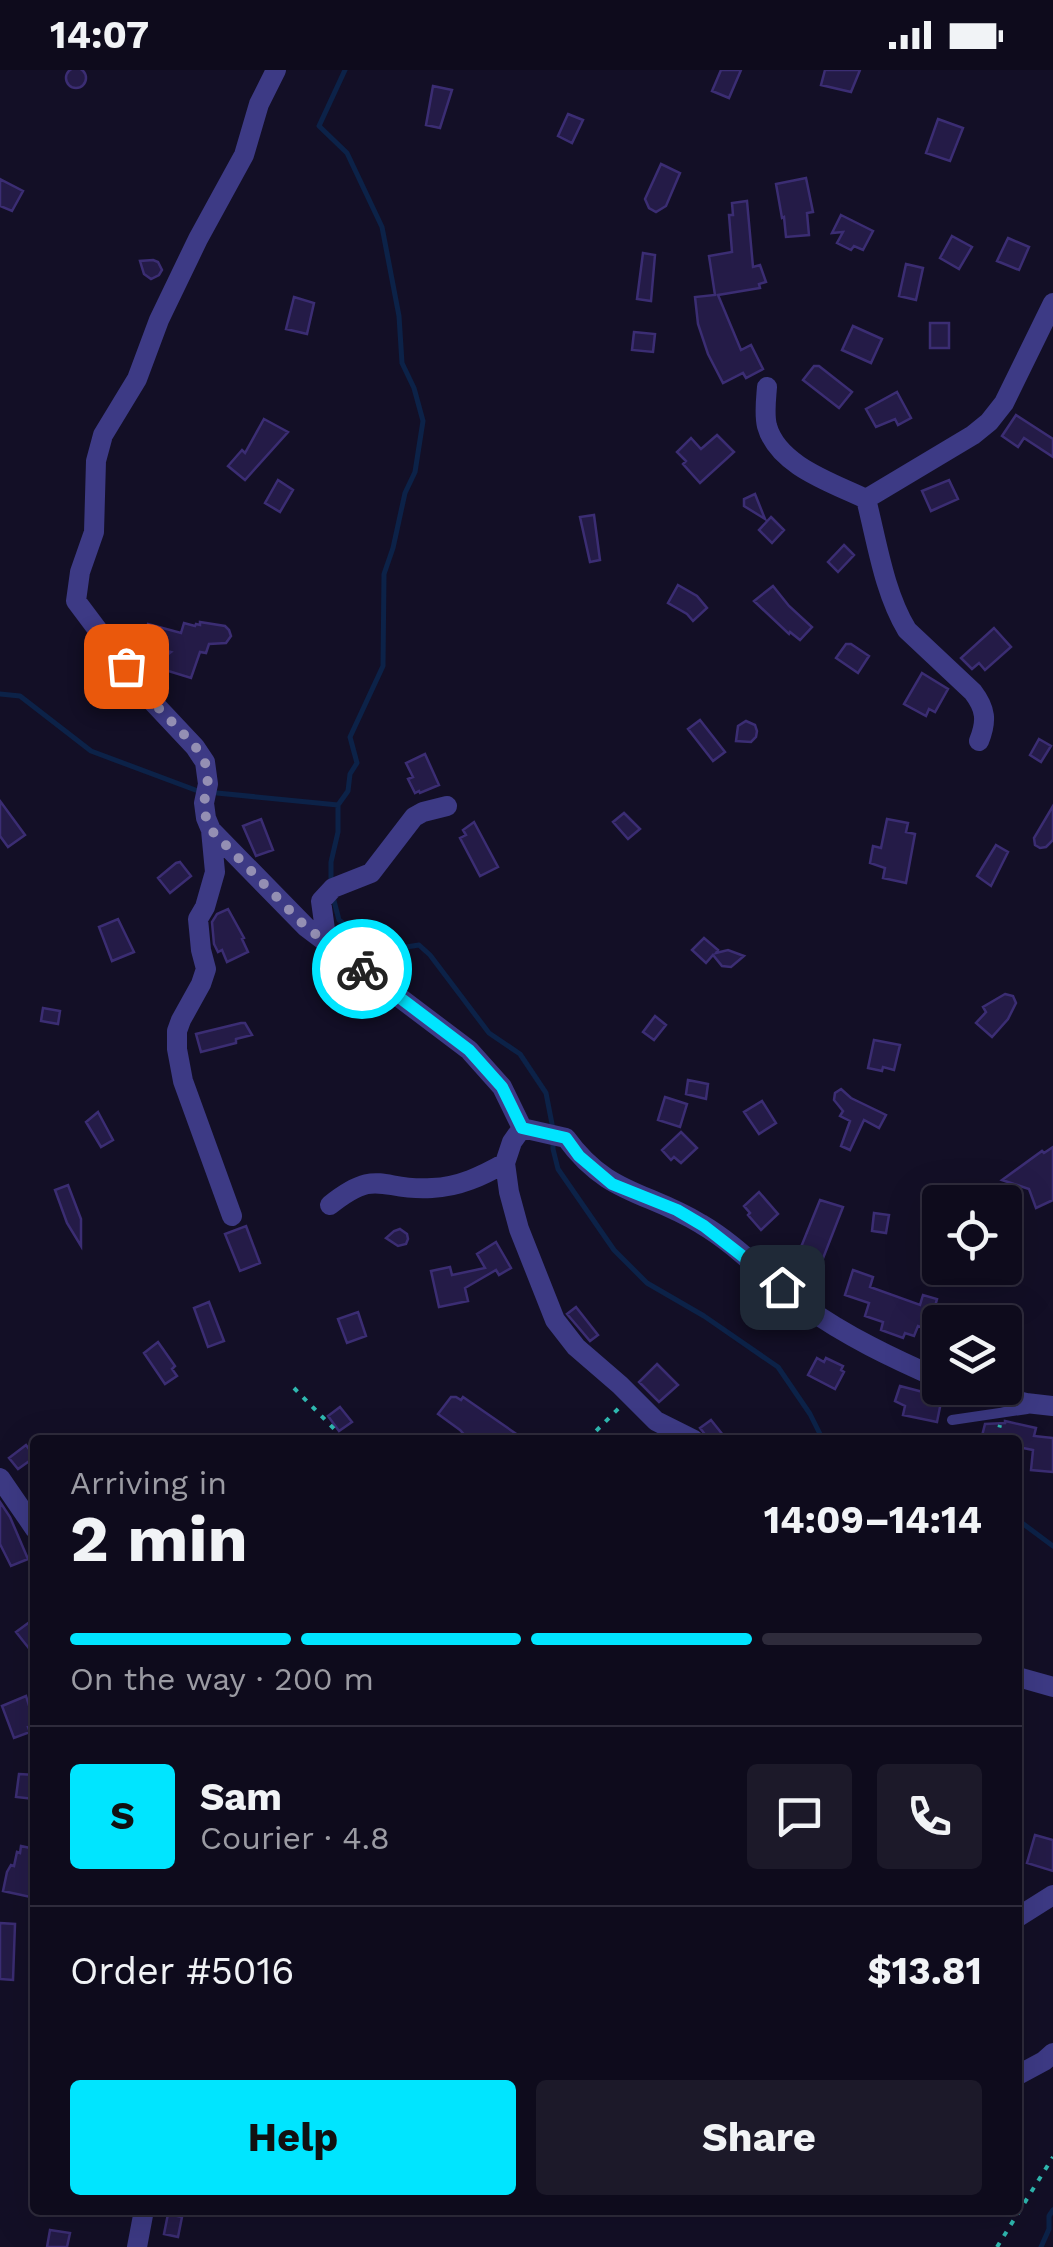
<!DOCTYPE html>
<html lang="en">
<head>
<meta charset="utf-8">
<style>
	body { margin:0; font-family:"Work Sans",sans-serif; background:#1c1929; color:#f1f3f6; height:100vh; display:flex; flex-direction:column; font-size:38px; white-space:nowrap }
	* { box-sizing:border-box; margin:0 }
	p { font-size:32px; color:#9b9ba3 }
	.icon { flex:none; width:55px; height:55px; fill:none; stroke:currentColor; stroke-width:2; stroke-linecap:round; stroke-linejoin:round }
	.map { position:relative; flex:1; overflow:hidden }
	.side { position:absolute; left:30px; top:1365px; width:992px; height:780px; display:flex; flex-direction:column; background:#0e0b1c; border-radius:10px; box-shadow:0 10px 40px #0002,0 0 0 2px #2e2b3b }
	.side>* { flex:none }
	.fabs { position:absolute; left:922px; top:1115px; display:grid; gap:20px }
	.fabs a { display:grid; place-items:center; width:100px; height:100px; border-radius:10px; background:#0e0b1c; box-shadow:0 10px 40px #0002,0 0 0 2px #2e2b3b; font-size:50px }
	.pin { position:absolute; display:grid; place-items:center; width:85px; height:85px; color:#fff; margin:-42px; border-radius:20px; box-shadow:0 5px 15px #0006 }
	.courier { position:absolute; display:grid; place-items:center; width:100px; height:100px; margin:-50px; border:8px solid #00e5ff; border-radius:50%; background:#fff; color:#222; box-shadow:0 2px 12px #0007 }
	.summary em { font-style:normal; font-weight:700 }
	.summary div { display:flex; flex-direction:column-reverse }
	.summary { display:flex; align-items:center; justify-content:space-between; height:170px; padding:0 40px }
	h1 { font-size:65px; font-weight:700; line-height:75px }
	.bar { display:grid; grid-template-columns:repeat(4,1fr); gap:15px 10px; align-content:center; height:120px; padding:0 40px }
	.bar i { height:12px; border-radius:8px; background:#2e2b3b }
	.bar .selected { background:#00e5ff }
	.bar p { grid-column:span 4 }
	.line { display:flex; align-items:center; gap:25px; padding:0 40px; border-top:2px solid #2e2b3b }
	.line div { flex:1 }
	.round { display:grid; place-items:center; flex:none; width:105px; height:105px; border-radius:10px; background:#1c1929 }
	.cta { display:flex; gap:20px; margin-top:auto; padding:20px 40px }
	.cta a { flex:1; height:115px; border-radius:10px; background:#00e5ff; color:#111; font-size:40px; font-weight:700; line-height:115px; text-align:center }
	.cta a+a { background:#1c1929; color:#f1f3f6 }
	.status { display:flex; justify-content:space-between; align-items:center; height:70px; padding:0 50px; background:#0e0b1c; direction:ltr }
	.status svg { height:28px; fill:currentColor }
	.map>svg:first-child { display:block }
</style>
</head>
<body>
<div class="status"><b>14:07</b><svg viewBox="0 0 49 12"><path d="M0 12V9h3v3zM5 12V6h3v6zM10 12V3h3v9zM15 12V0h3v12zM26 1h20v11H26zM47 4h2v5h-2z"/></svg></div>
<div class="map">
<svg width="1053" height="2177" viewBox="0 0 1053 2177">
	<rect width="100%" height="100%" fill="#130f26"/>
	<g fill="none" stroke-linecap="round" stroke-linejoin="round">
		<path stroke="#0c2248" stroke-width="5" d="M0 624 20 626 91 681 198 721
			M217 723 338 735
			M331 810V792L338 762V735L348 721 350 704 357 693 350 667 383 596 384 504 393 478 405 423 415 402 423 351 414 318 402 293 399 246 382 157 347 83 319 56 345 0
			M333 827 339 850 368 871 387 880 419 875 430 885 489 963 520 984 546 1023 553 1059
			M553 1070V1079L558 1099 614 1180 647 1213 704 1246 778 1297 810 1344 823 1370
			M1018 1450 1053 1476
			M1041 2177 1049 2159V2146L1053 2140"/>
	</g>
	<path fill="#241b47" stroke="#3b2d73" stroke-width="2.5" d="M66 8a10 10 0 1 1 20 0a10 10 0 1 1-20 0Z
		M721 0H741L729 28 712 21Z
		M825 0H860L851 22 821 15Z
		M433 16 452 20 440 58 426 55Z
		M568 44 583 50 572 73 558 66Z
		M938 49 963 58 950 91 926 83Z
		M661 94 680 103 666 136 656 142 649 138 645 129Z
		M806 108 813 142 807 143 809 165 786 167 784 147 782 148 776 114Z
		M0 109 23 121 12 141 0 136Z
		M747 131 753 197 760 195 766 212 759 214 760 218 718 225 741 280 751 275 763 299 746 308 743 303 723 313 708 284 698 254 695 227 715 225 709 186 732 182 729 145H733L732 133Z
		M841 145 873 161 863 180 854 176 851 180 837 173 843 162 832 163Z
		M952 166 972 177 959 199 940 188Z
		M1008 168 1029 177 1019 200 997 191Z
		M643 183 655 185 651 231 637 229Z
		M153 190 158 192 162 200 159 205 151 209 144 204 140 191Z
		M906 194 923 198 916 230 899 226Z
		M294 227 314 233 307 264 286 259Z
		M930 253H949V278H930Z
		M853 256 882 269 871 293 842 280Z
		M634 262 655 264 653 282 632 280Z
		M814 296H819L852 322 839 338 803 310Z
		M897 322 911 348 898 355 895 349 876 357 866 339Z
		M1016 345 1053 369V387L1024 368 1018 377 1002 366Z
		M264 349 288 362 245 410 228 396 242 380 245 383Z
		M717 365 734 382 700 413 683 394 686 391 677 382 691 368 701 379Z
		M278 410 293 420 280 442 265 433Z
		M949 410 958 429 931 441 922 421Z
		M755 424 765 449 744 436V429Z
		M594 445 600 490 590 492 580 447Z
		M771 447 784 460 772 473 759 460Z
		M844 475 854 485 838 502 828 492Z
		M678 515 697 526 707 538 693 551 687 544 668 533Z
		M773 516 789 536 812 557 800 570 790 562 789 564 754 531Z
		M200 552 225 556 229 560 231 566 226 573 209 574 206 583 200 582 191 608 152 596 171 582 142 574 148 554 181 563 184 553 195 556 196 554 200 555Z
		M994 558 1011 577 985 600 979 593 972 599 961 588Z
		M846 574H851L869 586 858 603 836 588Z
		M922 603 948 619 935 642 929 639 926 646 904 634Z
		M700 650 725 682 713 691 688 659Z
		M746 651 755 655 757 661 756 667 751 672 736 671 738 656Z
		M1039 669 1051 676 1041 692 1030 685Z
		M425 684 439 715 420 723 419 721 415 723 408 709 413 707 406 693Z
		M0 731 25 765 8 777 0 766Z
		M1053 736V770L1046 777 1040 778 1035 775 1034 768Z
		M624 743 640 759 628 769 613 752Z
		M261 749 273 780 256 786 243 756Z
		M887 749 908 753 906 762 915 764 906 813 883 808 885 798 870 793 873 776 881 778Z
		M474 752 498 797 480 806 460 768 466 765 463 760Z
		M996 775 1008 782 991 816 977 806Z
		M180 792 191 806 170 823 158 808 176 793Z
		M228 839 244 868 242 869 248 882 227 892 222 880 218 882 214 874 212 852 217 844Z
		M118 849 134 882 112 891 99 857Z
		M704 868 718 880 716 883 728 880 744 886 731 897 722 896 713 885 706 893 692 880Z
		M1005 924 1013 926 1016 933 1008 949 992 967 976 953 986 942 983 937Z
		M43 938 60 941 58 954 41 951Z
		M655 946 666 955 654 970 643 962Z
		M241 953H245L252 965 236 969V973L201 982 196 964Z
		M874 970 900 975 894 1000 883 997 882 1001 868 998Z
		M688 1010 708 1014 706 1029 686 1024Z
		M841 1019 851 1028 886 1045 879 1058 864 1050 850 1080 841 1076 850 1051 840 1046 843 1041 834 1030 835 1023Z
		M665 1027 687 1034 680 1057 658 1050Z
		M762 1031 776 1053 759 1064 744 1042Z
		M98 1042 113 1070 101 1077 86 1052Z
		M681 1062 697 1078 681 1093 674 1087 671 1090 662 1080Z
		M1053 1077V1130L1036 1138 1029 1119 1002 1110 1042 1081 1044 1083Z
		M68 1115 81 1149V1176L67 1153 55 1120Z
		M759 1122 778 1144 761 1160 748 1145 750 1143 744 1136Z
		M820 1130 843 1137 822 1191 799 1182Z
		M874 1143 889 1145 886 1163 872 1161Z
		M246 1156 260 1193 240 1201 225 1164Z
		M400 1159 407 1164 408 1169 406 1174 398 1176 386 1168 394 1161Z
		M496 1172 511 1198 499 1205 496 1200 465 1218 468 1231 439 1237 431 1201 450 1197 452 1205 485 1198 477 1184Z
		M853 1200 873 1207 870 1217 920 1235 923 1225 937 1229 933 1244 941 1247 936 1262 918 1256 914 1266 905 1263 903 1268 881 1260 883 1252 865 1246 869 1233 845 1225Z
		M209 1232 224 1271 208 1277 194 1238Z
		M576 1237 598 1265 590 1271 567 1244Z
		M358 1242 366 1266 347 1273 338 1249Z
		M158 1272 175 1296 172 1299 177 1306 165 1314 144 1283Z
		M817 1288 824 1292 826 1288 843 1296 841 1300 844 1302 835 1319 808 1305Z
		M657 1294 678 1315 659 1332 639 1312Z
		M900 1316 942 1327 937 1352 903 1345 905 1336 895 1331Z
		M451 1327H456L461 1330 463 1327 525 1370H469L460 1360 438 1344Z
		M340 1337 352 1352 339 1361 328 1346Z
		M711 1350 727 1370H709L707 1367 700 1358Z
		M1005 1351 1036 1358 1034 1366 1053 1368V1402L1031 1400 1033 1380 1018 1377V1370H981L985 1354 1005 1353Z
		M26 1375 35 1387 18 1399 9 1388Z
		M0 1432 10 1447 28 1489 11 1496 0 1474Z
		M35 1548V1586L16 1562Z
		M26 1626 35 1655 28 1657 30 1662 14 1668 2 1636Z
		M19 1704 35 1705V1729L16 1727Z
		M1035 1765 1053 1770V1801L1027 1793Z
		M21 1776 35 1779V1828L3 1821 7 1802 11 1795 14 1796 17 1782 20 1783Z
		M0 1853 15 1854 13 1910 0 1909Z
		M168 2144 182 2147 178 2167 164 2164Z
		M50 2160 70 2163 67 2177H47Z"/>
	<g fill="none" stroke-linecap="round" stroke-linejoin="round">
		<path stroke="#2fb8b0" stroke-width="4" stroke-dasharray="5 8" stroke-linecap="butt" d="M294 1318 345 1370
			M587 1370 619 1338
			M996 1370 1000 1355
			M997 2177 1053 2087"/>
		<path stroke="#3d3a85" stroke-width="10" d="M952 1350 1027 1339"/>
		<path stroke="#3d3a85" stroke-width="20" d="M276 0 259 34 244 85 198 169 159 250 137 309 103 365 96 391 94 462 80 502 76 531 148 627 195 677 205 692 208 714 204 733 206 748 211 760 306 857 469 980 502 1017 522 1058
			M767 317C766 330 764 344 767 356 778 396 833 413 866 429
			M979 671C987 651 986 639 973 622L907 560C884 522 877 472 866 429L973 365 989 352 1004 333 1053 233
			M211 760 215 802 205 837 198 849 201 880 206 899 201 914 181 950 177 961V979L183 1011 232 1146
			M327 874 321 831 333 818 371 803 414 747 423 742 447 736
			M522 1058 566 1068C607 1125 647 1121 701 1154 739 1176 768 1210 804 1236 846 1266 892 1288 940 1309
			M522 1058 512 1072 505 1093 509 1122 519 1159 555 1250 576 1277 620 1315 656 1351 694 1370
			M330 1135C379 1096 381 1122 432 1118 459 1117 482 1106 505 1093
			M966 1318 1026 1333 1053 1336
			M0 1408 35 1459
			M1018 1607 1053 1617
			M1018 1847 1053 1825
			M1018 2005 1044 1991 1053 1983
			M137 2177 144 2140"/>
	</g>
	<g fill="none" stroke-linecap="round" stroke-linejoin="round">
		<path stroke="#948fb3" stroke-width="10" stroke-dasharray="0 18" d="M126 596 148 627 195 676 205 692 208 714 204 732 206 748 211 760 306 857 362 899"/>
		<path stroke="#00e5ff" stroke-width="12" d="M362 899 469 980 502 1017 522 1058 566 1068 579 1086 612 1114 677 1140 704 1156 782 1217"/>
	</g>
</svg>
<div class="fabs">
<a><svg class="icon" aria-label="locate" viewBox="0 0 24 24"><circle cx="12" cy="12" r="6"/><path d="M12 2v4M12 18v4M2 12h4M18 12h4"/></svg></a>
<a><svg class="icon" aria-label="layers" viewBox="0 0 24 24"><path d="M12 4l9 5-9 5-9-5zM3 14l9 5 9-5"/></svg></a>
</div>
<div class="pin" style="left:126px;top:596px;background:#ea580c"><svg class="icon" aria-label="bag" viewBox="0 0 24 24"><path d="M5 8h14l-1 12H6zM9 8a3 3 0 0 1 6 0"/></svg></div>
<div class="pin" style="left:782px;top:1217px;background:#1f2937"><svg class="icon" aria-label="home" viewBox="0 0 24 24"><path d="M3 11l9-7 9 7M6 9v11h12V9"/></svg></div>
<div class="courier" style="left:362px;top:899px"><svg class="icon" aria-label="bike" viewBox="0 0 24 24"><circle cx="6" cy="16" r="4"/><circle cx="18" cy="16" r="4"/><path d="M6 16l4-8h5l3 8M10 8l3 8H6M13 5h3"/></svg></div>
<section class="side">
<div class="summary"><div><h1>2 min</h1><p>Arriving in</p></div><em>14:09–14:14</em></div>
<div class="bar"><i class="selected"></i><i class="selected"></i><i class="selected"></i><i></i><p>On the way · 200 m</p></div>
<div class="line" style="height:180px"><b class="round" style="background:#00e5ff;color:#111">S</b><div><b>Sam</b><p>Courier · 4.8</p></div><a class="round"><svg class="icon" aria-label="chat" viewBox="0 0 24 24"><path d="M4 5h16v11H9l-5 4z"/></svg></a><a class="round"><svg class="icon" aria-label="phone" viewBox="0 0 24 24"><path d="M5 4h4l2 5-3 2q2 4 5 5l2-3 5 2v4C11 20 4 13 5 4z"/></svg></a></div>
<div class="line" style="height:130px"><div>Order #5016</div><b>$13.81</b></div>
<div class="cta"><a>Help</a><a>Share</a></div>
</section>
</div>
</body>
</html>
